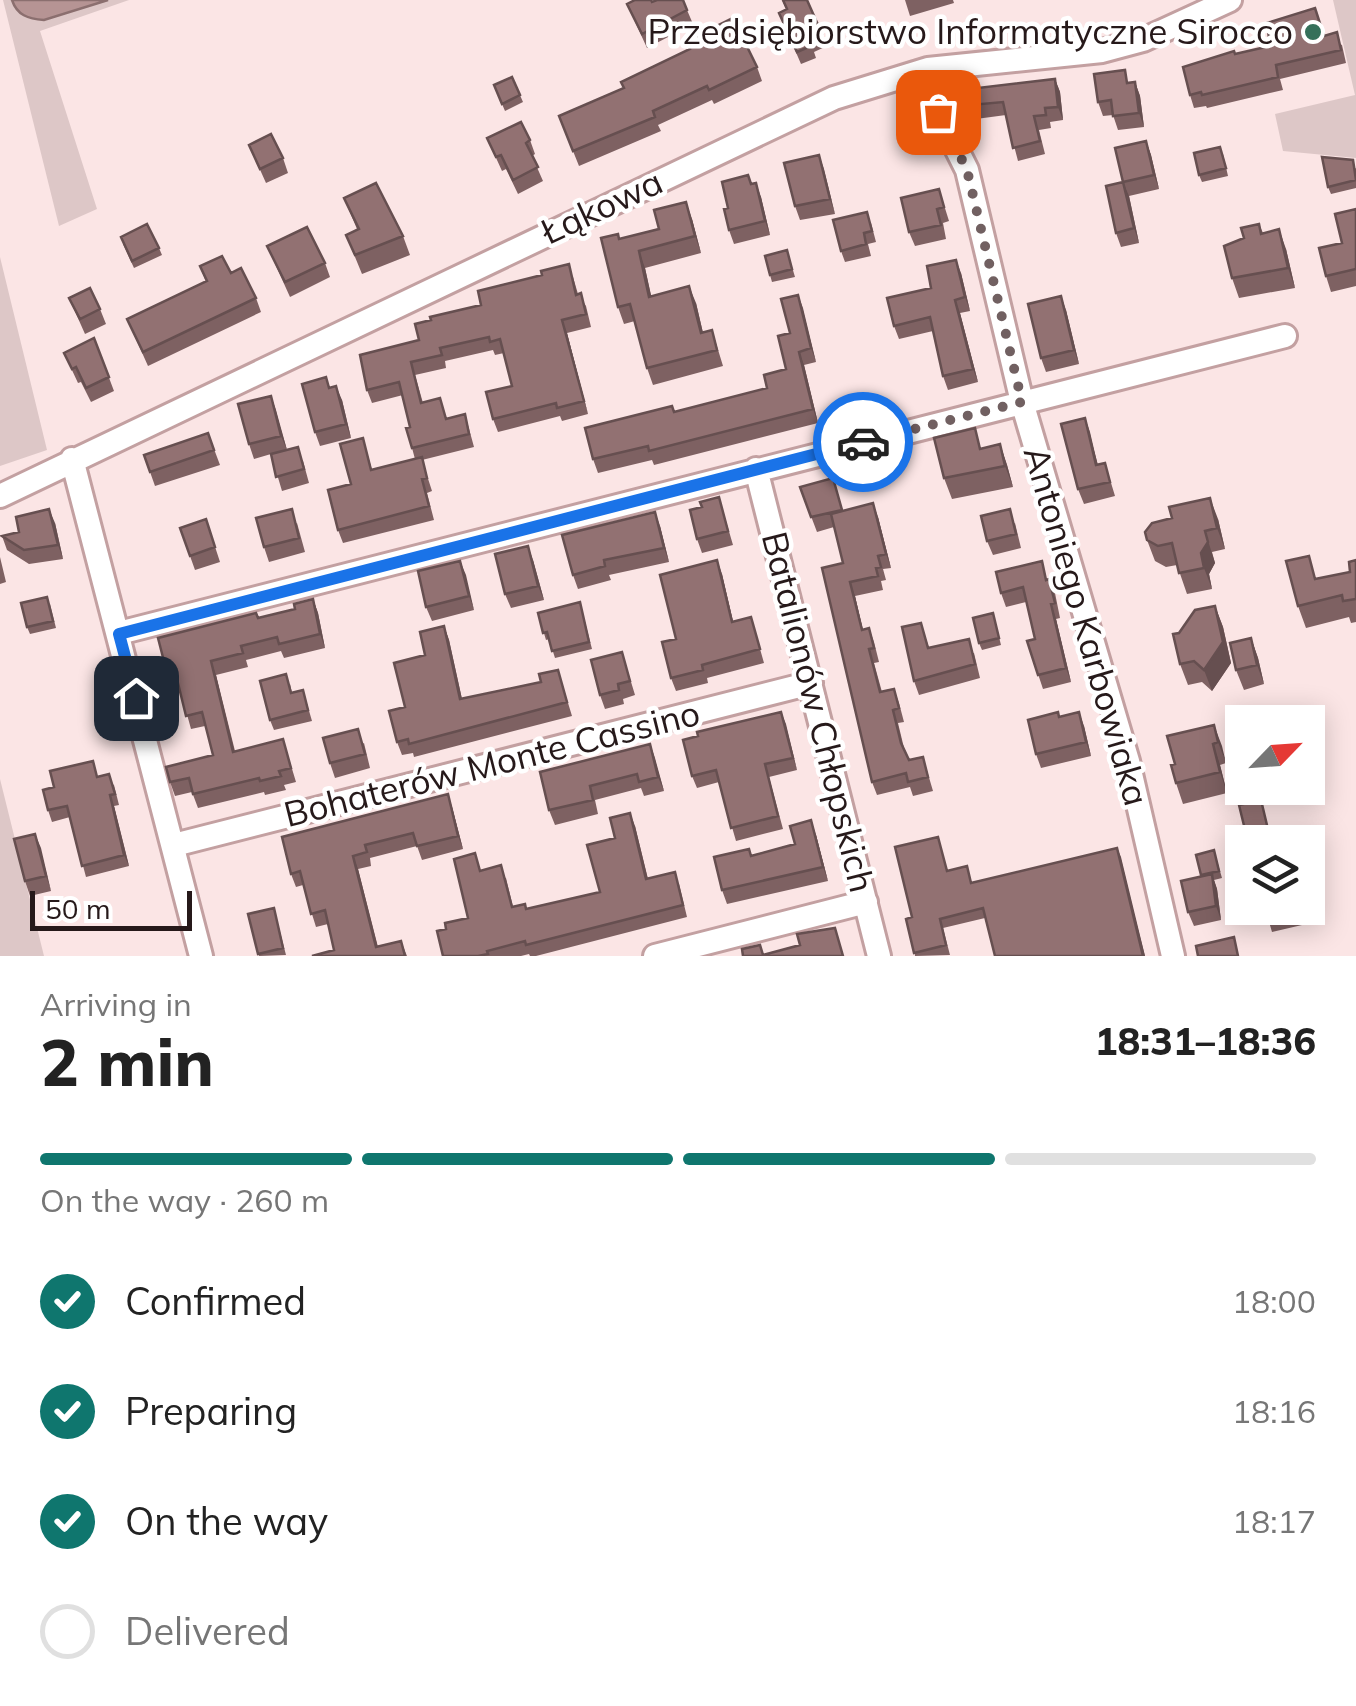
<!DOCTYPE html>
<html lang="en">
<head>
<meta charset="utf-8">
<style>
	body { margin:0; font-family:Mulish,sans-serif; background:#f2f2f2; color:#222; height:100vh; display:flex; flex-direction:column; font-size:38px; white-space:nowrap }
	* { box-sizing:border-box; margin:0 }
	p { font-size:32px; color:#767676 }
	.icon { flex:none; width:55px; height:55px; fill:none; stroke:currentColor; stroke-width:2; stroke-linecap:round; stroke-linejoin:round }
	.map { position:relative; height:956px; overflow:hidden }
	.sheet { display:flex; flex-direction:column; background:#fff; flex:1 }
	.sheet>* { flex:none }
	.needle { width:65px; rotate:65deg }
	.tools { position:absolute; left:1225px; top:705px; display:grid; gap:20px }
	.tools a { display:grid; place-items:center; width:100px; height:100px; border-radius:0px; background:#fff; box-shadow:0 5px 25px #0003; font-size:50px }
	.scale { position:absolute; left:30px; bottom:25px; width:162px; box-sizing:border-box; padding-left:10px; border:5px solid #26191a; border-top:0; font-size:28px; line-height:35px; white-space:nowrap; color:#26191a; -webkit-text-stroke:8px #fff; paint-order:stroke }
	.pin { position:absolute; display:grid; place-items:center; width:85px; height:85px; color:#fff; margin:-42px; border-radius:20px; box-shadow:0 5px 15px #0006 }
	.courier { position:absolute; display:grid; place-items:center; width:100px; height:100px; margin:-50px; border:8px solid #1a73e8; border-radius:50%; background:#fff; color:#222; box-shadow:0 2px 12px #0007 }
	.headline em { font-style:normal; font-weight:800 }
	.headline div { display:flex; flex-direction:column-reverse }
	.headline { display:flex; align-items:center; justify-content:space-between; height:170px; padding:0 40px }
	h1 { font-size:65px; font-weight:800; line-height:75px }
	.bar { display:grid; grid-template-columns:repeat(4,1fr); gap:15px 10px; align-content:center; height:120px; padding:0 40px }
	.bar i { height:12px; border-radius:8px; background:#e0e0e0 }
	.bar .selected { background:#0f766e }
	.bar p { grid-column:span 4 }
	ol { padding:0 40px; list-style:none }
	li { display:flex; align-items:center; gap:30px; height:110px }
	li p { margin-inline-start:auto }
	li .icon { padding:10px; border-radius:50%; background:#0f766e; color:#fff; stroke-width:4 }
	li:last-child { color:#767676 }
	li i { width:55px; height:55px; border:5px solid #e0e0e0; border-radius:50% }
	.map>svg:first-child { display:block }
</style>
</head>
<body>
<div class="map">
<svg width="1356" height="956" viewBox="0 0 1356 956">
	<rect width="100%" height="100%" fill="#fbe5e5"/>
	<path fill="#ddc7c7" d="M3 0H129L40 31 97 209 59 226Z
		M1333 0H1356V158L1283 151 1275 114 1355 95Z
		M0 257 47 450 0 466Z
		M0 779 44 956H0Z"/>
	<path fill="#b69494" stroke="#8b6f6f" stroke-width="2.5" d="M12 0H108L44 20C28 19 17 15 12 0Z"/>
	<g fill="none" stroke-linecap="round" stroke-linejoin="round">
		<defs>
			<path id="minor" d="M928 69 938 112 967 170 1022 402 1128 761 1173 956
				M72 459 201 956
				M756 469 879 956
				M0 496 834 98 928 69 1102 51 1143 40 1230 0
				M119 633 1285 336
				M174 845 811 683
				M655 956 866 902"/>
		</defs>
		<use href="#minor" stroke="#c3a0a1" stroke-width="28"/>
		<use href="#minor" stroke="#fff" stroke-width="22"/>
	</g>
	<path fill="#7e6162" d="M782 0H807L827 46 814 52 816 58 801 64 779 13 786 9Z
		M905 0H953L954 3 910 16Z
		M627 4 687 10 693 24 647 48Z
		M1324 35 1342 45 1346 63 1280 79 1283 90 1207 108 1206 106 1194 108 1190 95 1235 54Z
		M686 41 757 67 762 81 714 104 712 100 658 125 661 131 579 166 559 116 623 89 689 49Z
		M512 77 523 102 505 111 494 85Z
		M1055 79 1060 92 1063 120 1050 122 1051 128 1039 130 1045 154 1018 161 1006 115 976 119 971 105Z
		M1135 82 1140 96 1144 127 1118 130 1113 115 1103 116 1098 102 1130 83Z
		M487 138 530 140 535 154 532 156 543 181 518 194 506 169 502 171Z
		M1146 141 1151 155 1159 189 1129 196 1139 243 1121 247 1116 233 1123 182Z
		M249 145 283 158 288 173 266 183Z
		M1223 154 1228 176 1202 182 1199 175Z
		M819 155 835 214 800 220 795 206Z
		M1356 168V188L1331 194 1328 187Z
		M752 184 761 197 770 235 734 244 729 230 728 208Z
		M939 189 949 221 943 223 946 239 915 246 909 232Z
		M344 198 403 236 410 255 362 274 346 235 357 229Z
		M1356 209V286L1331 292 1326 276Z
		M692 219 701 253 645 268 651 296 696 303 703 333 712 330 723 366 653 385 647 368 635 321 624 324 618 307 620 239Z
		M871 223 876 242 868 244 871 256 845 262 841 251Z
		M1259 224 1263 233 1286 249 1295 288 1239 298 1232 278 1244 238Z
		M123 244 159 248 162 255 134 268Z
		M267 246 325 263 330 277 290 297Z
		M787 250 795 277 772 282 770 275Z
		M200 266 231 273 256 298 261 312 148 366 127 319 206 282Z
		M961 273 970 311 960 313 978 382 948 390 943 376 933 331 899 339 894 326 931 288Z
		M573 277 578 294 586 306 591 327 567 333 588 414 562 421 560 416 498 432 493 419 512 386 504 353 495 355 493 350 445 361 446 368 415 375 423 403 447 418 465 414 474 447 422 460 432 491 427 493 434 520 343 543 338 530 363 438 372 470 415 459 412 448 410 427 403 395 372 403 367 390 419 340 431 320Z
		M798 295 816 362 804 365 818 423 654 465 652 460 598 473 593 459 767 388 786 369 790 333Z
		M69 298 100 309 106 324 85 334Z
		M1066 310 1079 364 1046 372 1041 358Z
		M94 338 114 391 91 402 81 382 78 383 64 353Z
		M326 377 330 388 342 400 351 438 320 446 315 432Z
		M271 396 287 450 303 461 309 483 282 491 271 454 254 459 249 444Z
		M1085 418 1098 465 1105 463 1115 496 1084 504 1078 489Z
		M208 433 220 465 155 486 144 455Z
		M1000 444 1007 465 1013 487 952 499 944 478 982 448Z
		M833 478 843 511 878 517 891 568 883 569 886 580 881 581 883 590 855 596 863 630 869 628 874 642 879 662 874 663 882 692 894 689 899 703 904 722 898 723 905 752 909 760 923 757 933 791 913 796 910 787 877 795 872 782 843 563 834 527 817 532 800 487Z
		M719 497 733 545 702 553 697 539 702 507Z
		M206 519 220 562 195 570 180 528Z
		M1218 519 1225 549 1212 552 1215 563 1209 574 1212 589 1187 594 1177 565 1166 567 1155 561 1147 540Z
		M55 523 63 559 29 564 7 550 2 536Z
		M297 523 305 552 269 562 264 547Z
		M1015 523 1021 548 993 555 987 541Z
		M660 526 669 562 609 575 611 580 578 589 573 575Z
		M0 557 6 582 0 584Z
		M533 560 544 600 511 608 505 594Z
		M1356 560V622L1351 623 1349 617 1306 628 1298 606 1317 579 1350 572Z
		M460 561 474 610 432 621 426 607Z
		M722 574 733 621 751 617 764 663 707 678 708 683 676 691 671 678 676 639Z
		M1048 579 1055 593 1060 618 1056 619 1071 682 1043 689 1027 641 1035 639 1026 602 1006 607 1001 593Z
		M313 599 318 613 325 648 284 658 281 651 246 660 248 667 216 675 235 751 283 739 296 782 284 785 286 790 265 795 264 792 198 808 192 792 175 796 170 782 213 755 205 726 191 729 180 689 173 691 168 677 258 618 295 609Z
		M580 602 592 649 555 658 549 639 546 640 538 613Z
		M50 604 56 628 30 634 27 627Z
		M1215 606 1223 627 1231 663 1212 691 1202 682 1188 685 1180 664 1179 633Z
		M993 613 1001 645 982 650 979 643Z
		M921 623 929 648 974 653 980 678 919 695 914 681Z
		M444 626 449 640 462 699 541 682 558 670 572 716 414 757 413 753 402 755 397 742 405 707 425 655Z
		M1251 638 1258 658 1264 684 1244 690 1236 670Z
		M622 652 635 695 623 699 624 704 605 709 600 695Z
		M290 684 292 693 303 690 312 721 274 730 270 720Z
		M781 712 797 770 769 777 783 829 736 841 719 782 697 788 692 776Z
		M1059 717 1084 726 1091 756 1041 768 1036 754Z
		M1214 725 1226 763 1220 765 1227 793 1183 804 1176 783 1175 764Z
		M364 743 370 768 335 778 330 763Z
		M650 744 664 791 644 796 641 788 595 800 598 814 555 825 549 810Z
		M98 777 114 785 119 805 114 806 129 866 86 877 70 817 52 822 48 810Z
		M1258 788H1281L1283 799 1264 803Z
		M452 807 463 849 422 860 417 846 370 858 371 866 358 869 378 947 401 941 407 956H312L334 950 328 924 316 927 303 885 296 887 291 874Z
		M635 826 648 879 679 884 687 917 536 956H530L529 954 521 956H443L446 929 468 918 481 870 506 878 513 907 527 909 600 892 615 838Z
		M35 834 51 891 30 896 25 881Z
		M816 835 828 881 727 904 722 890 752 855 795 844Z
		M1117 848 1145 956H995L985 918 943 928 950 955 915 956 912 917 948 870 972 883Z
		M1214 850 1222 878 1214 880 1217 889 1221 920 1194 926 1188 912 1201 877 1196 855Z
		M274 908 286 955 259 956 248 914Z
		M1265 908H1298L1302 925 1272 932Z"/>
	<path fill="#664f50" d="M1055 79 1060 92 1063 120 1058 107Z
		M1135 82 1140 96 1144 127 1139 113Z
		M1146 141 1151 155 1159 189 1154 175Z
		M819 155 824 169 835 214 830 199Z
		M1123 182 1129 196 1139 243 1134 228Z
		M756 183 761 197 770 235 765 221Z
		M686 202 692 219 701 253 695 236Z
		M1279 229 1286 249 1295 288 1288 268Z
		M639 251 645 268 655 313 649 297Z
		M956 260 961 273 970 311 965 297Z
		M689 286 696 303 707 350 701 333Z
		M798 295 803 308 816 362 811 348Z
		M1061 296 1066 310 1079 364 1074 350Z
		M955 300 960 313 978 382 973 369Z
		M562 320 567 333 588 414 584 401Z
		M799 352 804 365 818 423 813 409Z
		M336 386 342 400 351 438 346 424Z
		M271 396 276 410 287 450 281 436Z
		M1085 418 1090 432 1101 479 1096 465Z
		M1000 444 1007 465 1013 487 1005 466Z
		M1210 498 1218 519 1225 549 1217 528Z
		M873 503 878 517 891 568 886 554Z
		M49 509 55 523 63 559 58 545Z
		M655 512 660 526 669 562 664 548Z
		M1205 531 1215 563 1209 574 1212 589 1204 568 1201 553Z
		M528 546 533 560 544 600 538 586Z
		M717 560 722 574 736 635 732 622Z
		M460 561 466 575 474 610 469 596Z
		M850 582 855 596 866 644 862 630Z
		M313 599 318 613 325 648 320 634Z
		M1051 604 1056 619 1071 682 1066 668Z
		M1215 606 1223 627 1231 663 1212 691 1204 670Z
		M444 626 449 640 465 713 460 699Z
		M1251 638 1258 658 1264 684 1257 665Z
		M211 661 216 675 238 766 233 752Z
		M781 712 786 724 797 770 793 758Z
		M1079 712 1084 726 1091 756 1086 742Z
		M1214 725 1222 746 1226 763 1218 742Z
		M650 744 655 758 664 791 658 777Z
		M1213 744 1220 765 1227 793 1220 772Z
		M448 794 452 807 463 849 458 836Z
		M110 795 114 806 129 866 124 855Z
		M630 813 635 826 651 892 646 879Z
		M811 820 816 835 828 881 823 867Z
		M35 834 41 848 51 891 46 876Z
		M1117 848 1121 857 1145 956H1143Z
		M353 856 358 869 380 956 376 947Z
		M1212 874 1217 889 1221 920 1216 906Z"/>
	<path fill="#927172" stroke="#664f50" stroke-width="2.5" d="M635 0H651L652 2 657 0H683L687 10 642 34 627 4Z
		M783 0H807L822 34 809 40 811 46 797 52 779 13 787 9Z
		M1315 8 1324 36 1337 32 1341 50 1276 65 1278 77 1202 95 1201 92 1190 95 1183 67 1234 51 1235 54 1270 46 1267 23Z
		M733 18 757 67 709 90 707 86 653 111 655 117 573 151 559 116 624 88 621 82 690 49 686 41Z
		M1125 70 1127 83 1135 82 1139 113 1113 116 1111 100 1098 102 1094 74Z
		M512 77 520 95 502 104 494 85Z
		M1055 79 1058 107 1045 108 1046 115 1034 116 1040 141 1013 148 1003 102 971 105 969 89Z
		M521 122 530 140 526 143 538 167 513 180 501 155 496 157 487 138Z
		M271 134 283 158 260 169 249 145Z
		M1146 141 1154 175 1123 182 1115 148Z
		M1220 147 1226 168 1199 175 1194 153Z
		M819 155 830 199 795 206 784 163Z
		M1322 157 1353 160 1356 180 1328 187Z
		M748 175 751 184 756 183 765 221 729 230 724 209 728 208 722 182Z
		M1123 182 1134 228 1116 233 1106 186Z
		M376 183 403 236 355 255 346 235 359 229 344 198Z
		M939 189 944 207 937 209 941 225 909 232 901 198Z
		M686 202 695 236 639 251 649 297 689 286 701 333 712 330 717 350 647 368 630 304 618 307 601 238 618 234 619 239 659 229 654 210Z
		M1356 209V269L1326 276 1319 248 1342 243 1335 214Z
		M867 212 872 231 864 233 866 244 841 251 833 220Z
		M147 224 159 248 132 261 121 237Z
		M1259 224 1261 234 1279 229 1288 268 1232 278 1224 246 1244 238 1241 228Z
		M307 227 325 263 285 282 267 246Z
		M787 250 792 269 770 275 765 256Z
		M222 256 231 273 241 268 256 298 143 352 127 319 207 281 200 266Z
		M956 260 965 297 955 300 973 369 943 376 930 317 894 326 887 298 931 288 927 266Z
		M569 264 576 295 581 293 586 314 562 320 584 401 557 408 556 403 493 419 486 392 512 386 500 339 490 342 489 337 440 348 442 355 411 362 421 403 440 398 446 419 465 414 469 434 412 448 406 428 410 427 399 382 367 390 360 355 419 340 415 324 431 320 430 317 481 305 478 291 542 275 541 271Z
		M90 288 100 309 80 319 69 298Z
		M798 295 811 348 799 352 813 409 649 451 648 446 593 459 585 428 672 406 674 412 767 388 764 375 786 369 778 336 790 333 781 299Z
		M1061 296 1074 350 1041 358 1028 304Z
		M94 338 109 377 86 388 76 367 72 369 64 353Z
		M326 377 329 388 336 386 346 424 315 432 302 384Z
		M271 396 281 436 249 444 238 404Z
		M1085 418 1096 465 1105 463 1110 482 1078 489 1061 424Z
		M975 428 980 449 1000 444 1005 466 944 478 934 438Z
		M208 433 214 450 150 472 144 455Z
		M363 438 371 470 422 457 427 478 422 479 429 506 338 530 328 490 351 484 340 444Z
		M298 447 304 469 276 477 271 454Z
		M833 478 842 510 811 517 800 487Z
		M719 497 728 531 697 539 690 510 702 507 700 502Z
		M1210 498 1217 528 1205 531 1208 542 1201 553 1204 568 1179 573 1172 543 1158 546 1147 540 1145 532 1152 523 1172 518 1169 507Z
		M873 503 886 554 878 556 881 567 876 568 878 576 850 582 862 630 869 628 874 648 869 649 880 692 894 689 899 708 893 710 901 743 909 760 923 757 928 777 908 782 906 773 872 782 822 568 843 563 831 514Z
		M49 509 58 545 24 550 2 536 19 532 16 517Z
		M292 509 299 538 264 547 256 518Z
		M1010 509 1016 534 987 541 981 516Z
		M655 512 664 548 604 560 605 566 573 575 562 535Z
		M206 519 215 547 190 556 180 528Z
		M528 546 538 586 505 594 495 554Z
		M1309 556 1315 579 1350 572 1349 562 1356 560V599L1343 601 1342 595 1298 606 1286 561Z
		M717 560 732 622 751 617 760 649 702 665 703 670 671 678 662 642 676 639 660 575Z
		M460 561 469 596 426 607 418 571Z
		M1042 561 1046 580 1049 579 1055 603 1051 604 1066 668 1038 675 1027 641 1035 639 1023 587 1001 593 996 572Z
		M47 597 53 621 27 627 21 603Z
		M313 599 320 634 279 644 277 637 241 646 243 653 211 661 233 752 283 739 291 768 279 771 281 776 260 781 259 778 193 794 189 778 170 782 166 767 213 755 202 712 186 716 176 675 168 677 158 638 256 613 258 618 295 609 294 604Z
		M580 602 589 642 552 651 547 632 543 633 538 613Z
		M1215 606 1223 642 1204 670 1194 661 1180 664 1173 634 1179 633 1195 610Z
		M993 613 999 638 979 643 973 618Z
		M921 623 928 648 969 639 975 664 914 681 902 627Z
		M444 626 460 699 541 682 539 674 558 670 567 702 409 744 408 739 397 742 389 711 405 707 394 663 425 655 420 632Z
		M1251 638 1257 665 1236 670 1230 643Z
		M622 652 630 681 618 684 619 690 600 695 591 660Z
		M286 674 291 693 303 690 308 710 270 720 260 681Z
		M781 712 793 758 765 764 778 816 731 828 716 770 692 776 683 740 698 736 697 732Z
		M1058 712 1059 717 1079 712 1086 742 1036 754 1028 720Z
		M1214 725 1218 742 1213 744 1220 772 1176 783 1171 765 1175 764 1167 736Z
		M358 729 365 754 330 763 323 738Z
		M650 744 658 777 639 782 637 774 590 786 593 800 549 810 540 772Z
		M93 761 97 777 109 774 115 794 110 795 124 855 82 866 67 806 48 810 43 790 54 787 50 771Z
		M448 794 458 836 417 846 413 833 365 845 367 852 353 856 376 947 401 941 405 956H312L334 950 325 910 311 914 300 871 291 874 282 837Z
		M1261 800 1271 842H1248L1239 805Z
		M630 813 646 879 675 872 683 905 526 945 525 941 487 951 488 954 478 956H443L437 931 446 929 445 923 468 918 454 859 475 853 480 871 501 865 512 907 525 904 526 909 600 892 587 845 615 838 610 818Z
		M811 820 823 867 722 890 714 857 749 849 751 856 795 844 790 826Z
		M35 834 46 876 25 881 14 839Z
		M938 837 947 871 967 866 971 883 1117 848 1143 956H995L983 908 940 919 946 945 914 953 906 919 912 917 895 847Z
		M1214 850 1219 871 1201 875 1196 855Z
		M1212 874 1216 906 1188 912 1181 881Z
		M274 908 283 948 258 954 248 914Z
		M1265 908H1296L1297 911 1267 918Z
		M835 928 843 956H743L742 949 760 945 763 955 800 945 797 934Z
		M1234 937 1238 956H1198L1196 946Z"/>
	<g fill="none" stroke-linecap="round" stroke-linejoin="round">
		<path stroke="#716061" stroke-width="10" stroke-dasharray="0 18" d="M863 442 1022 402 967 170 938 112"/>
		<path stroke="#1a73e8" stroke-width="12" d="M136 698 119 634 863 442"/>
	</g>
	<circle fill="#35705a" stroke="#fff" stroke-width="4" cx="1313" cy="32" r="10"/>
	<g text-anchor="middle" stroke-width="9" stroke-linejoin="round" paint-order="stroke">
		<g font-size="35" fill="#26191a" stroke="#fff" text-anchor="end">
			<text x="1293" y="44">Przedsiębiorstwo Informatyczne Sirocco</text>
		</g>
		<g font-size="35" fill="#26191a" stroke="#fff">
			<text transform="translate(602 207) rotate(-25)" y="12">Łąkowa</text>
			<text transform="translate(1086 626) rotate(74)" y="12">Antoniego Karbowiaka</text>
			<text transform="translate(818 712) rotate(76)" y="12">Batalionów Chłopskich</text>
			<text transform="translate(492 764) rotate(-14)" y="12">Bohaterów Monte Cassino</text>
		</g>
	</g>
</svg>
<div class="tools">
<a><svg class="needle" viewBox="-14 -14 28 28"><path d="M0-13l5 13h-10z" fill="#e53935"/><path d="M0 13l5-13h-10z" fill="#767676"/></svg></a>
<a><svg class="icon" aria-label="layers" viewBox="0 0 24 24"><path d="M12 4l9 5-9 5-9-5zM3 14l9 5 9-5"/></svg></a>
</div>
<div class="scale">50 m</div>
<div class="pin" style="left:938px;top:112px;background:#ea580c"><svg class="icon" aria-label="bag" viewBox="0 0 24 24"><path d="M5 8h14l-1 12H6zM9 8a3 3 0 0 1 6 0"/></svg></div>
<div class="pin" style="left:136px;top:698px;background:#1f2937"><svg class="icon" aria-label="home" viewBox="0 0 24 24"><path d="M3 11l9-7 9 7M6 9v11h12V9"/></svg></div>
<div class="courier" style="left:863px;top:442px"><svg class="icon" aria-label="car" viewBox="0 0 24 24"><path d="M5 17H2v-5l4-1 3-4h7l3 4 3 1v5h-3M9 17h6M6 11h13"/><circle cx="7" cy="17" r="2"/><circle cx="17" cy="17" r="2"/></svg></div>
</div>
<section class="sheet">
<div class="headline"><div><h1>2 min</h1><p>Arriving in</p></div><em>18:31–18:36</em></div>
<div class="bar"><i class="selected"></i><i class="selected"></i><i class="selected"></i><i></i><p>On the way · 260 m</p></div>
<ol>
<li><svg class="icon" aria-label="check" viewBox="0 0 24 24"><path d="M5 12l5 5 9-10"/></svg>Confirmed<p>18:00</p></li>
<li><svg class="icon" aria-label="check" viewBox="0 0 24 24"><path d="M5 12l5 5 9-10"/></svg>Preparing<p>18:16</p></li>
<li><svg class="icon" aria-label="check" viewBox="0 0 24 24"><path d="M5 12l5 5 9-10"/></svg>On the way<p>18:17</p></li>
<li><i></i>Delivered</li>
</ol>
</section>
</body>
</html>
